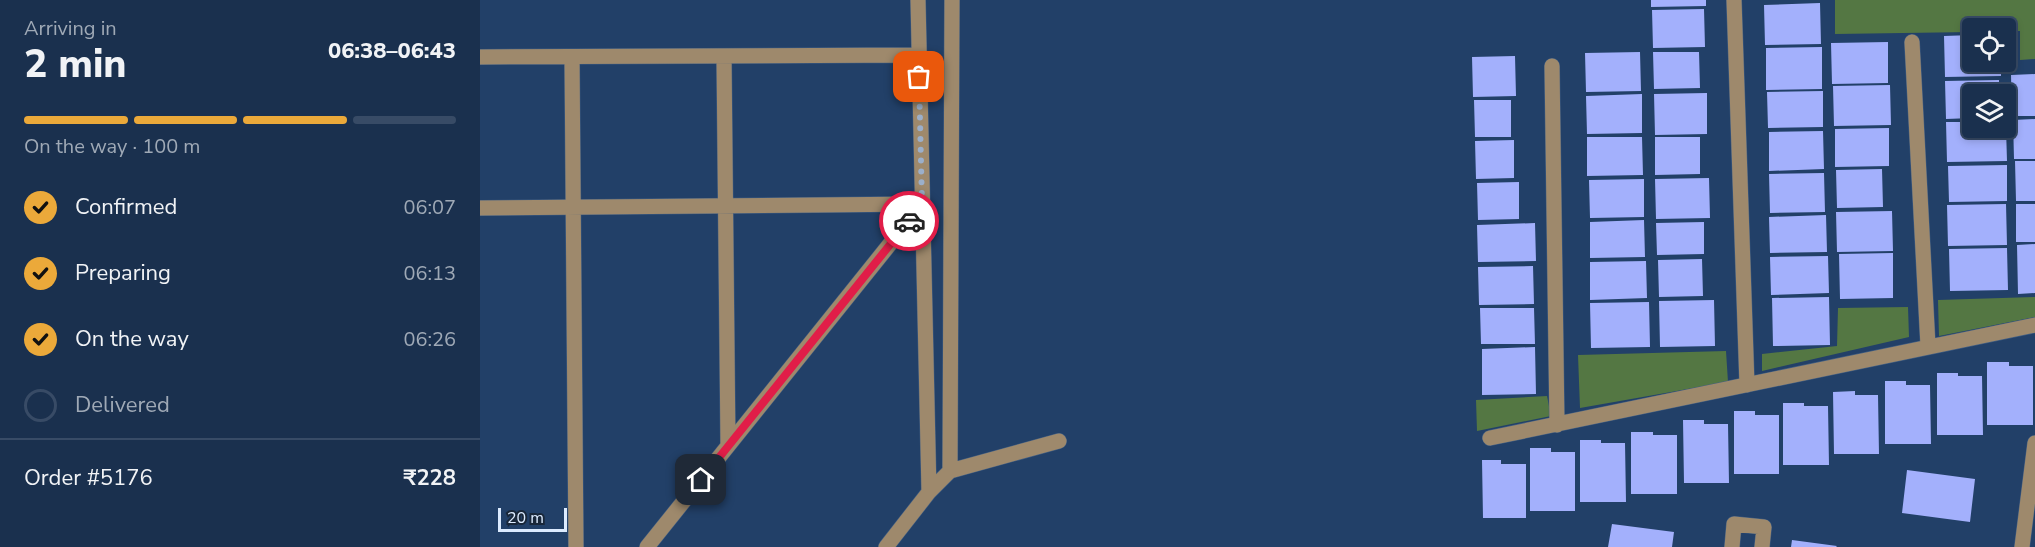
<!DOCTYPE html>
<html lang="en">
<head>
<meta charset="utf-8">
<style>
	body { margin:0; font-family:"Nunito Sans",sans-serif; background:#233855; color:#f1f3f6; height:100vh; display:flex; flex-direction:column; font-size:22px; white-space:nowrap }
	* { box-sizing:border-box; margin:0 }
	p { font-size:20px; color:#9fa9b6 }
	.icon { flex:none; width:33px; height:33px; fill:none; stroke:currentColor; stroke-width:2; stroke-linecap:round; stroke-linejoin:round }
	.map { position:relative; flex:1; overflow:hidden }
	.sheet { display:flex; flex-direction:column; background:#1a304e; width:480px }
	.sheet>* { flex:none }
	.fabs { position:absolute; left:1482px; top:18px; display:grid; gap:12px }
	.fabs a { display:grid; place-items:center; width:54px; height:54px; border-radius:6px; background:#1a304e; box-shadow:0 3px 9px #0003,0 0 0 2px #384b66; font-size:30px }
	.scale { position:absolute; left:18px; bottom:15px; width:69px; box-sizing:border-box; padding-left:6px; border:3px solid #dcebff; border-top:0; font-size:16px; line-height:21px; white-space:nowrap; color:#dcebff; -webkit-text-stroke:4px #192739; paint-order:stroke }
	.pin { position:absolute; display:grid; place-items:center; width:51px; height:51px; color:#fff; margin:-26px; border-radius:12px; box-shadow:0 3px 9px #0006 }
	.courier { position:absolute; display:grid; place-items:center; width:60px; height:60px; margin:-30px; border:4px solid #e11d48; border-radius:50%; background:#fff; color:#222; box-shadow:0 2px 8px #0007 }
	.head em { font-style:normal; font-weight:800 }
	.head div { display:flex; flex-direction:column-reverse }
	.head { display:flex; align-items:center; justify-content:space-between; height:102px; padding:0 24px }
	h1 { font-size:39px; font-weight:800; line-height:45px }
	.bar { display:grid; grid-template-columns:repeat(4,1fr); gap:9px 6px; align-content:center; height:72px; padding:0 24px }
	.bar i { height:8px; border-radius:4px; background:#384b66 }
	.bar .on { background:#eba93a }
	.bar p { grid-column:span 4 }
	.line { display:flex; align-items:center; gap:15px; padding:0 24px; border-top:2px solid #384b66 }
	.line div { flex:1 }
	ol { padding:0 24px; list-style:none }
	li { display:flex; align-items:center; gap:18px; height:66px }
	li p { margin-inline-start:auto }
	li .icon { padding:6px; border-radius:50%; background:#eba93a; color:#111; stroke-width:4 }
	li:last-child { color:#9fa9b6 }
	li i { width:33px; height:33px; border:3px solid #384b66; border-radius:50% }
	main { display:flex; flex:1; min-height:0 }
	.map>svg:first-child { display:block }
</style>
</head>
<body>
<main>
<section class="sheet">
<div class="head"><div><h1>2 min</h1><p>Arriving in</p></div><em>06:38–06:43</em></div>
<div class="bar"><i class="on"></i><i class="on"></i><i class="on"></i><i></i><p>On the way · 100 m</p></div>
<ol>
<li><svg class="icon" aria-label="check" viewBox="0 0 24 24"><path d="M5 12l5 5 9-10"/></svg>Confirmed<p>06:07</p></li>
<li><svg class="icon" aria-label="check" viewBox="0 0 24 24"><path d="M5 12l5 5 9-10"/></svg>Preparing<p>06:13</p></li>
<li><svg class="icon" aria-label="check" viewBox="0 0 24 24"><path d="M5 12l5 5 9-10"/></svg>On the way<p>06:26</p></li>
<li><i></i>Delivered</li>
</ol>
<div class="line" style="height:78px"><div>Order #5176</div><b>₹228</b></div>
</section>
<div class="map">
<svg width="1555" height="547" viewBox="0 0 1555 547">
	<rect width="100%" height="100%" fill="#224068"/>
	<path fill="#547743" d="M1355 0H1555V59L1540 60V31H1526V28H1492V32L1355 34Z
		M1555 297V317L1459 336 1458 300Z
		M1428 307 1429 337 1282 371V354L1357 346 1358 308Z
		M1246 351 1248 382 1100 408 1098 355Z
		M1067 396 1071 416 997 431 996 400Z"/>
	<path fill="#a3b0fc" d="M1171 0H1226V6L1171 7Z
		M1340 3 1341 44 1285 45 1284 5Z
		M1224 9 1225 47 1173 48 1172 10Z
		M1492 35V62H1521V76L1465 77 1464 36Z
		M1408 42V83L1352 84 1351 43Z
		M1342 47V89L1286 90V48Z
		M1160 52 1161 91 1106 92 1105 53Z
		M1173 52H1219L1220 88 1174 89Z
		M1035 56 1036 96 993 97 992 57Z
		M1555 74V116H1532L1531 75Z
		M1519 80V94H1492V118L1466 119 1465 81Z
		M1410 85 1411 125 1354 126 1353 86Z
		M1343 91V127L1288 128 1287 92Z
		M1227 93V134L1175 135 1174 94Z
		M1162 94V133L1107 134 1106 96Z
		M994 100H1031V137H995Z
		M1555 119V159H1534L1533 120Z
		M1466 122H1492V128H1526L1527 161 1467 162Z
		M1409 128V166L1355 167V129Z
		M1343 131 1344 169 1289 171V132Z
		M1107 137H1162L1163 175 1107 176Z
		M1175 137H1220V174L1175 175Z
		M1034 140V178L996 179 995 141Z
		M1535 161H1555V201H1536Z
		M1527 165V201L1469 202 1468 166Z
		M1402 169 1403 207 1357 208 1356 170Z
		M1344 173 1345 212 1290 213 1289 174Z
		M1229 178 1230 218 1176 219 1175 179Z
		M1164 179V217L1110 218 1109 180Z
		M1039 182V219L998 220 997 183Z
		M1526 204 1527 245 1468 246 1467 205Z
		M1536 204H1555V242H1536Z
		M1412 211 1413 251 1357 252 1356 212Z
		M1346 215 1347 252 1290 253 1289 217Z
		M1164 220 1165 257 1110 258V222Z
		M1224 222V254L1177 255 1176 223Z
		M1055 223 1056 261 998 262 997 225Z
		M1555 244V293L1538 294 1537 245Z
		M1527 248 1528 290 1470 291 1469 249Z
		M1413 253V298L1360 299 1359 254Z
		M1348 256 1349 293 1291 295 1290 257Z
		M1222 259 1223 296 1179 297 1178 260Z
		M1166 261 1167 298 1110 300V262Z
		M1053 266 1054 304 999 305 998 267Z
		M1349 297 1350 345 1293 346 1292 298Z
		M1234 300 1235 346 1180 347 1179 301Z
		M1169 302 1170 347 1111 348 1110 303Z
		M1000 308H1054L1055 344H1001Z
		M1055 347 1056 394 1002 395V349Z
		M1507 362H1529V366H1553V425H1507Z
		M1457 373H1478V376H1502L1503 435H1457Z
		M1405 381H1426V385H1450L1451 444H1405Z
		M1375 391V395H1398L1399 454H1354L1353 392Z
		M1303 403H1324V406H1348L1349 465H1303Z
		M1254 411H1275V415H1299V474H1254Z
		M1203 420H1224V424H1248L1249 483H1204Z
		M1151 432H1173V435H1197V494H1151Z
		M1100 440H1121V443H1145L1146 502H1100Z
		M1050 448H1071V452H1095V511H1050Z
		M1002 460H1021V464H1046V518H1003Z
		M1427 470 1495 479 1490 522 1422 513Z
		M1132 524 1194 532 1192 547H1128Z
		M1312 540 1357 546 1356 547H1311Z"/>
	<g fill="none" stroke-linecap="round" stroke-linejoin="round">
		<defs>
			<path id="minor" d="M438 0 449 492
				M472 0 470 471 579 441
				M1254 0 1267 385
				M1432 42 1448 346
				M244 56 248 446
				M0 57 439 55
				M92 57 96 547
				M1072 66 1077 425
				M0 208 442 204
				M1010 438 1555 325
				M167 547 442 204
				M406 547 449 492 470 471
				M1252 547 1254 524 1284 527 1282 547
				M1542 547 1555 443"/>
		</defs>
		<use href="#minor" stroke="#435f83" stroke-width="16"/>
		<use href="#minor" stroke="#9e896c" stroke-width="15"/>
	</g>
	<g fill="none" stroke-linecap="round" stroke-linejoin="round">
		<path stroke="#9bafca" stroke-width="6" stroke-dasharray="0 10.8" d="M429 221 442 204 439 77"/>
		<path stroke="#e11d48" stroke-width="8" d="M221 480 429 221"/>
	</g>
</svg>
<div class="fabs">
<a><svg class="icon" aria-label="locate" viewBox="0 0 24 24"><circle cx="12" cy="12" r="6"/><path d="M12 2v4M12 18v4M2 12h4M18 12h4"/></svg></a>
<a><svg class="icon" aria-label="layers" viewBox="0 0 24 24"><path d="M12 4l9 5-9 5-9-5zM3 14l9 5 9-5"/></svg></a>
</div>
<div class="scale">20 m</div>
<div class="pin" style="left:439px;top:77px;background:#ea580c"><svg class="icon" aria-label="bag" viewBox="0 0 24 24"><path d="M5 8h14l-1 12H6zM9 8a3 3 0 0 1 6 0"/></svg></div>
<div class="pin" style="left:221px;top:480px;background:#1f2937"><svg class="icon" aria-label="home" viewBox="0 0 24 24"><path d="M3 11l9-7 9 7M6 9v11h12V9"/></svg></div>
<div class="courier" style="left:429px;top:221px"><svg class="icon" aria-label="car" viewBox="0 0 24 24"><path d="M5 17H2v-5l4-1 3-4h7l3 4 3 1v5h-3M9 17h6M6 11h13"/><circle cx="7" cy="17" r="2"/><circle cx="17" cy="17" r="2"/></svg></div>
</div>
</main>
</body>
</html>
